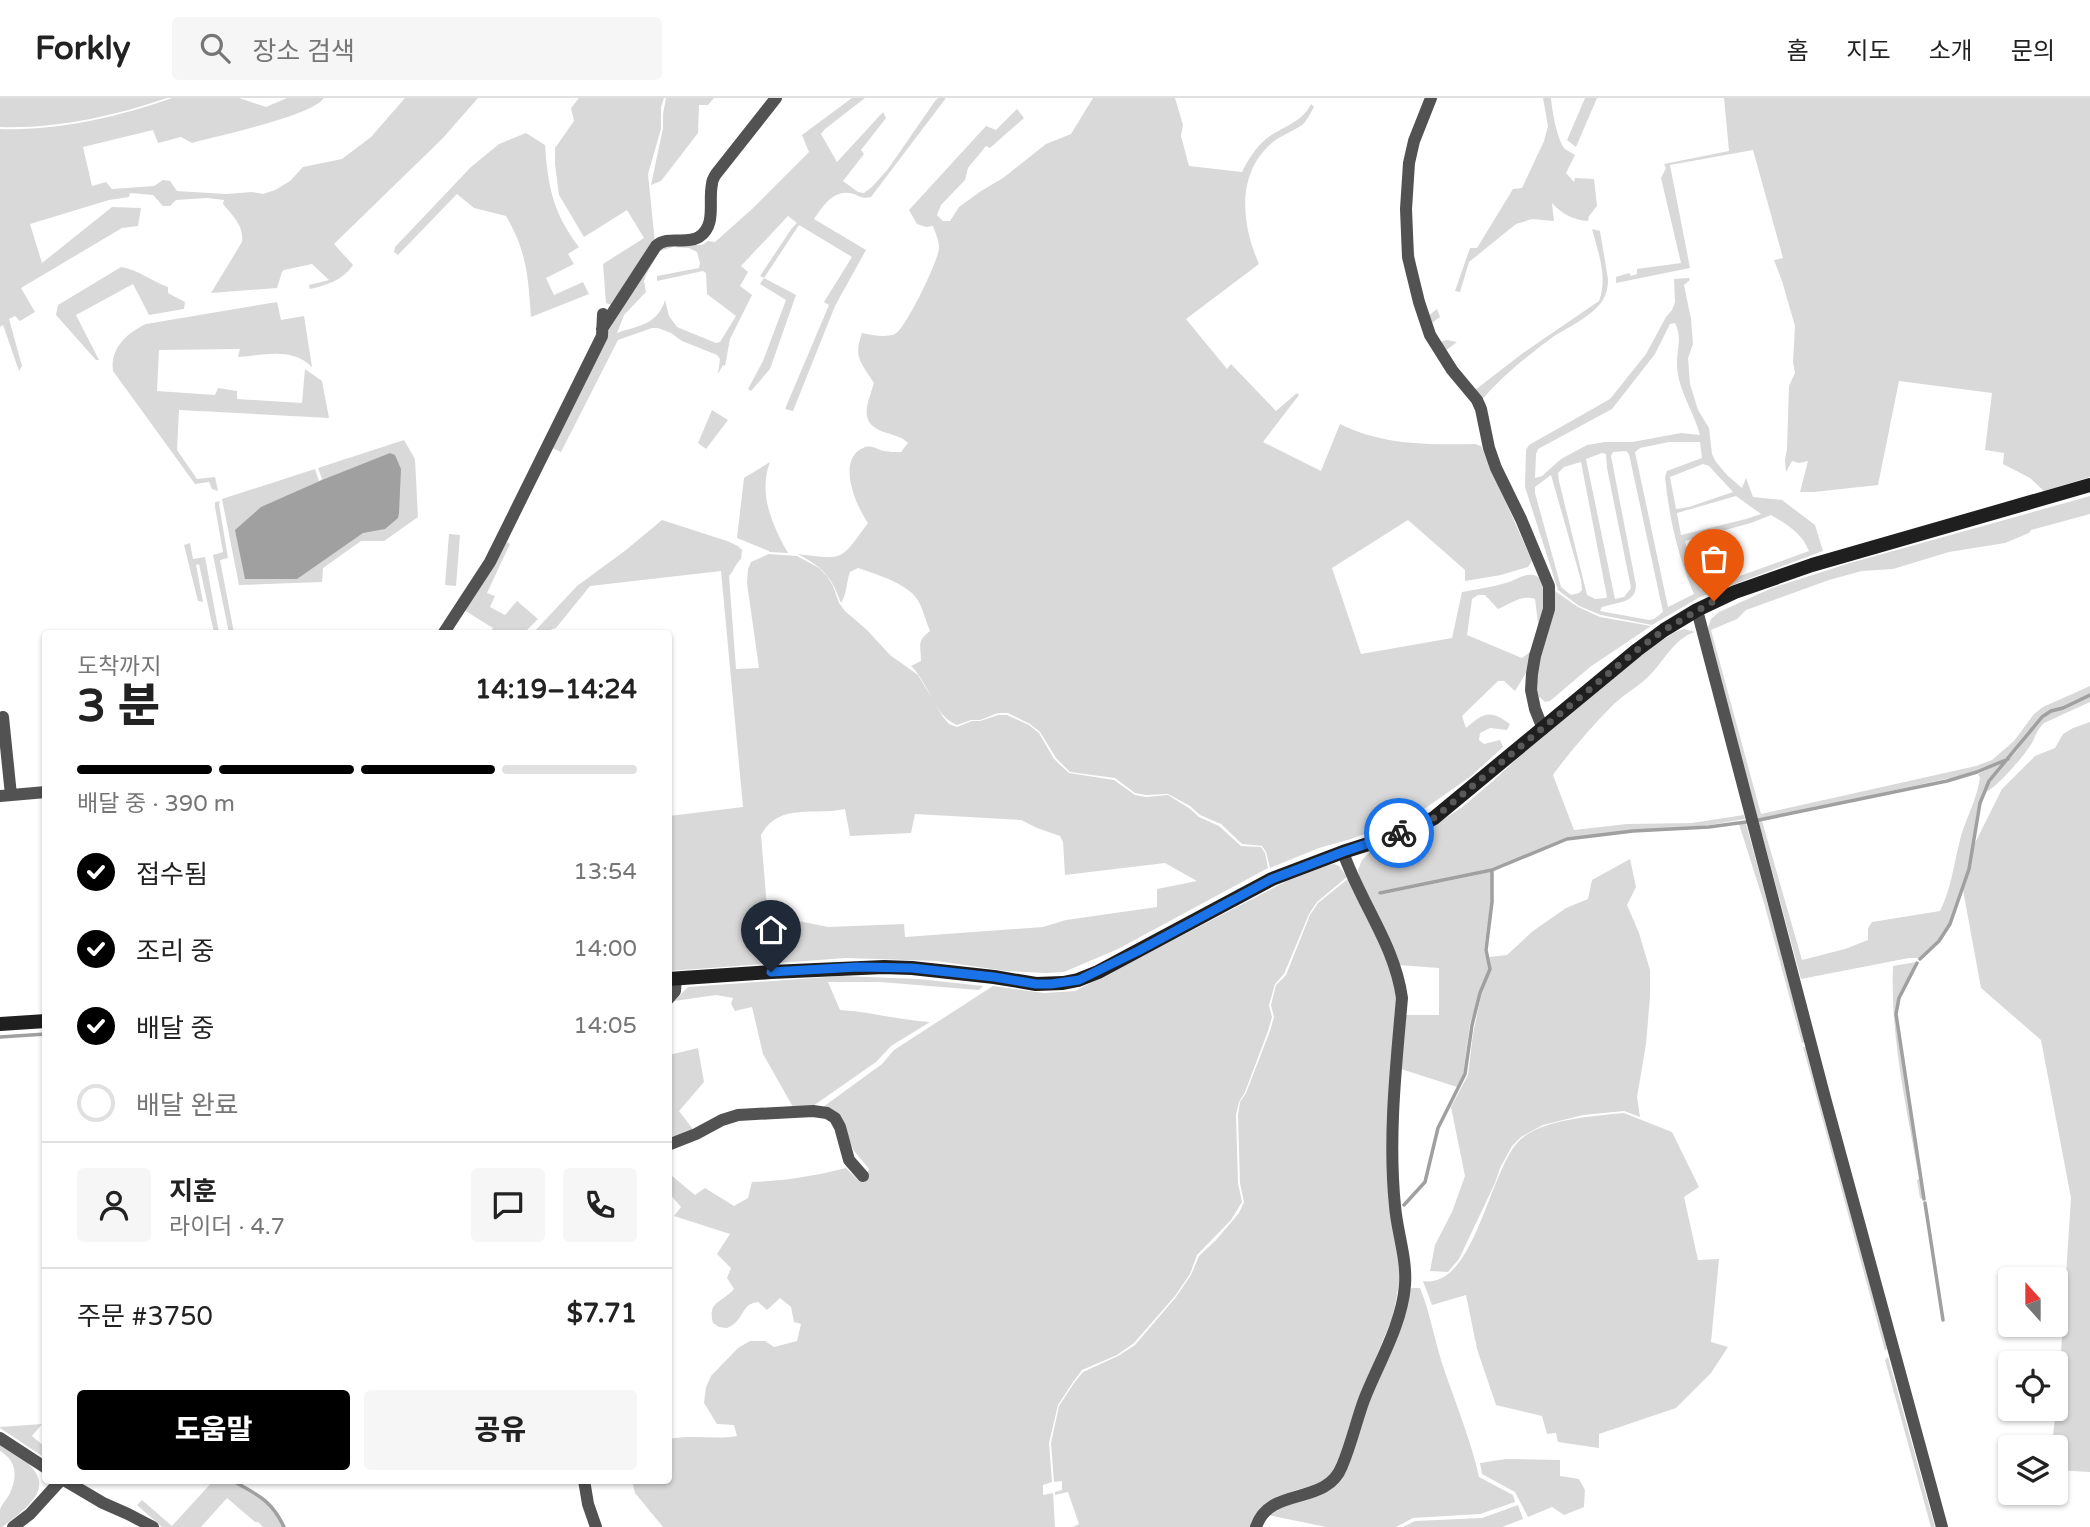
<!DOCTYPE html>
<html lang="ko">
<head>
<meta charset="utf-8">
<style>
	body { margin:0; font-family:"Varela Round","Noto Sans KR",sans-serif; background:#f6f6f6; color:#222; height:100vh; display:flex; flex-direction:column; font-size:26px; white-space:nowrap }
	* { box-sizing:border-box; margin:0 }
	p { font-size:23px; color:#767676 }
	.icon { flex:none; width:38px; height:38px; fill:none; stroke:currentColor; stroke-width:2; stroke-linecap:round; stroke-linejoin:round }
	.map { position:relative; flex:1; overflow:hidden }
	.drawer { position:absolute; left:42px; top:532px; width:630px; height:854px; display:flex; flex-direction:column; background:#fff; border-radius:7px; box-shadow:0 2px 5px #0004 }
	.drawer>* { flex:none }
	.needle { width:46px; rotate:339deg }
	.buttons { position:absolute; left:1998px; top:1169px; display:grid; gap:14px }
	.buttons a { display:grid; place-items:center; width:70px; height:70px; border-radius:7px; background:#fff; box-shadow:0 2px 5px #0004; font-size:35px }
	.pin { position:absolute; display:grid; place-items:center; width:60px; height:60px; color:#fff; margin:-72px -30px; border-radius:50% 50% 50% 0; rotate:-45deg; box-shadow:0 0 7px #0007 }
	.pin .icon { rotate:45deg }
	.courier { position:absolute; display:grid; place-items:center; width:70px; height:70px; margin:-35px; border:5px solid #1a73e8; border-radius:50%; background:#fff; color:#222; box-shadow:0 2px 9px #0007 }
	.head em { font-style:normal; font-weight:800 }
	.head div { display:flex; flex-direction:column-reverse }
	.head { display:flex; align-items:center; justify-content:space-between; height:119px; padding:0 35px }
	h1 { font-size:46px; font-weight:800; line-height:52px }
	.bar { display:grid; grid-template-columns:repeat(4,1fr); gap:10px 7px; align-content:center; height:84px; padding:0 35px }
	.bar i { height:9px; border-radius:5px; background:#e0e0e0 }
	.bar .selected { background:#000 }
	.bar p { grid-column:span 4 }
	.line { display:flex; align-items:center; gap:18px; padding:0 35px; border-top:2px solid #e0e0e0 }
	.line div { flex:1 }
	.round { display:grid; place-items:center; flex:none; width:74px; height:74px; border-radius:7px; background:#f6f6f6 }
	ol { padding:0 35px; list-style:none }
	li { display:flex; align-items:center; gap:21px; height:77px }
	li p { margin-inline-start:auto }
	li .icon { padding:7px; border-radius:50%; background:#000; color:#fff; stroke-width:4 }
	li:last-child { color:#767676 }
	li i { width:38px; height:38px; border:4px solid #e0e0e0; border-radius:50% }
	.button { display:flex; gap:14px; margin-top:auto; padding:14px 35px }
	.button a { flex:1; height:80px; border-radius:7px; background:#000; color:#fff; font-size:28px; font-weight:800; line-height:80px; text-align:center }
	.button a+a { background:#f6f6f6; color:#222 }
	header { display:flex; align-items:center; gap:42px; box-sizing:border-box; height:98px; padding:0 35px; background:#fff; border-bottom:2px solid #e0e0e0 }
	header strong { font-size:33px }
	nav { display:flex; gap:38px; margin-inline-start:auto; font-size:24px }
	.search { width:490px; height:63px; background:#f6f6f6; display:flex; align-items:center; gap:18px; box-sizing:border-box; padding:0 24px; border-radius:7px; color:#767676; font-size:26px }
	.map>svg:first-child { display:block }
</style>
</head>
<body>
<header>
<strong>Forkly</strong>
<div class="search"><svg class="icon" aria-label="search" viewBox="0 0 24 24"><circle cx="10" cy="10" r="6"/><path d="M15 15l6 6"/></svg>장소 검색</div>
<nav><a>홈</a><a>지도</a><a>소개</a><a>문의</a></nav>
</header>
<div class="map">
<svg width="2090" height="1429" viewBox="0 0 2090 1429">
	<rect width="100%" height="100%" fill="#fff"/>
	<path fill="#d9d9d9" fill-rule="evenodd" d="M0 0H167C114 18 56 31 0 29Z
		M172 0H239L266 9 287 0H324C312 18 217 38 192 45L181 39 158 45 153 32 83 49 92 88 106 84 112 91 154 88 163 82 170 83 177 93 226 96 252 94 263 96 275 92 290 83 303 69 342 61 371 39 405 0H478L443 40 334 146 353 167C343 182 327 187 310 191L309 187 329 182 312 166 284 172 282 174 277 190 211 195 242 144C244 128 233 118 223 106L224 102 207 100 176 102 170 108H163L153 97 130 95 129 99 109 102 30 126 42 165 112 109 141 110 138 128 122 130 21 190 35 214 20 223 15 218 9 221 22 268 19 273 3 227 0 229V31C58 33 118 19 172 0Z
		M579 0H664L661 9V31L648 76 655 145 614 208 606 205 603 166 644 140 627 112 584 139 559 97 555 66V50L574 23 571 10Z
		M666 0H714L708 7H699L698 35 661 83 651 87 663 30V16Z
		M852 0H865L825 31 821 36 837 64 883 14 886 20 861 52 864 56 843 83 858 94 864 95 873 88 888 71 935 3 938 0H946L871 99C863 101 861 99 854 96 834 90 824 107 814 121L866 152 835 208 793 313 785 311 829 207 824 204 852 159 799 127 764 180 796 197 770 271 751 293 748 291 763 263 786 202 760 186 764 180 760 178 792 130 797 125 788 118 741 168 748 174 740 188 752 197 730 241 725 268 723 267 718 276 720 261 717 257 682 243 671 235 658 230H652L618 242 561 354 552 350 507 444 510 446 487 495 495 498 490 509 505 517 517 503 538 521 524 535H489L493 530 464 512 606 237 660 148 702 147 708 143 715 144 752 111 809 54 802 37ZM673 149 689 150 697 154 700 165 699 170 657 178V183L703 173 706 175 707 196 736 218 720 244 716 245 711 243 677 229 669 218 665 202C657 227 640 227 617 235L624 217 646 194 644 183 646 177 656 159 660 153Z
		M1093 0H1175L1183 27 1181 38 1189 68 1242 74C1248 62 1255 50 1266 41 1281 29 1302 25 1311 6L1314 9C1311 14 1307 23 1302 27 1293 33 1282 37 1273 44 1236 75 1241 125 1259 166L1186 221 1227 271 1231 266 1276 313 1297 295 1299 297 1263 344 1321 373 1340 326C1381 347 1430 347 1475 346L1481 348 1532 463 1528 469 1501 477 1465 483V472L1408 422 1332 470 1361 556 1452 540 1462 494C1477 491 1492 489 1506 485 1513 483 1520 478 1527 477 1555 473 1542 520 1539 533L1535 501C1523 496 1510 506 1498 511L1485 497H1478L1472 501 1467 537 1522 560 1535 550 1529 570 1515 593 1504 583H1498L1462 618 1466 630C1484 615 1489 611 1510 626L1507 632 1490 630 1480 635 1479 642 1484 646 1500 642 1503 649 1470 679 1414 718 1351 741 1319 750 1270 770 1266 754 1262 748 1242 746 1221 726 1200 717 1190 708 1168 696 1146 697 1135 695 1115 680 1070 674 1056 660 1040 634 1030 626 1008 615H998L980 622H971L957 627C934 618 929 585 911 568L921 563C921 547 916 544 930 533 926 524 924 515 920 506 911 486 878 477 858 470L850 474C846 485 847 496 841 505 831 477 823 470 798 456 845 462 840 463 868 425 856 408 836 362 863 350 871 346 876 351 884 353 889 354 895 354 901 354L908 345C902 339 896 338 887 335 857 326 867 308 874 285 861 264 853 260 862 235 873 237 884 240 895 236 905 232 940 160 939 149 939 142 935 134 933 128L926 129 917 126 909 112 986 28 996 32 1017 11 1024 20 990 50 986 48 968 70 965 82 941 107 937 117 943 123H950L959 109 981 93 1003 80 1046 46 1071 36Z
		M1543 0H1551C1552 12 1557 42 1565 51 1568 53 1572 55 1575 57L1566 75 1574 84 1575 80 1594 81 1597 108 1589 118 1588 123C1573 122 1562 116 1552 105L1554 123 1532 121 1516 126 1469 164 1460 194 1455 193 1470 150H1477L1513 91 1522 90 1544 43 1548 28Z
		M1585 0H1597L1576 49 1567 42Z
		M1724 0H2090V379L2044 393 2030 380 2003 366 2004 355 1985 352 1992 295 1899 283 1878 387 1814 394H1800L1808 363 1799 365 1792 363 1786 374 1785 362 1787 351 1789 288 1795 275 1793 264 1795 228 1782 183 1774 162 1783 160 1753 52 1670 67 1690 170 1616 185V179L1629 175 1631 178 1637 176V171L1681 165 1661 80 1666 70 1664 66 1729 53Z
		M526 35 545 47C548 89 553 115 579 149L568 156 574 166 546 180 554 197 583 184 589 196 531 219C528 178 527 154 506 118L474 110 457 96 398 157 394 154 395 149 471 69 499 46Z
		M1413 61C1408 115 1412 166 1428 218L1437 211 1440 219 1432 225 1440 244 1447 242 1457 244 1445 253 1475 292 1523 255 1599 203C1608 179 1598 154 1592 131L1600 133 1608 181C1608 188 1607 195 1603 202 1591 220 1567 229 1550 241 1525 260 1500 280 1480 304 1468 285 1451 269 1439 249 1410 203 1400 113 1413 61Z
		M121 169C139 172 151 183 168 189V195L185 204 184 211 149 217 133 186 76 217 99 262H96L56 217 58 207Z
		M1689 180 1690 182 1684 187 1691 221 1693 246 1688 260 1690 286 1698 312 1709 330 1712 356 1716 364 1727 377 1742 390 1746 380 1753 399 1782 402 1815 427 1823 453 1700 499 1652 527 1601 517 1579 508 1558 492 1525 389 1526 352 1529 347 1610 301 1646 256 1666 219 1672 212 1675 204 1674 181ZM1675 225C1683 241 1676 252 1677 269 1679 294 1694 314 1700 337L1681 335 1632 344H1605L1587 347 1561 361 1542 378 1535 380 1536 356 1538 351 1612 311 1655 256 1670 226ZM1669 344H1700L1702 360 1667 373 1665 379C1669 419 1678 459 1694 496L1668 509 1635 354 1640 350ZM1626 353 1629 356 1663 514 1654 521 1649 522 1600 513 1602 509C1616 504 1636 506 1636 487L1611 358 1613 354ZM1602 355 1606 356 1607 370 1631 490 1624 499 1615 501 1586 361ZM1581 364 1607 499 1606 500 1595 501 1587 497 1559 383 1558 375 1564 369ZM1703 366 1709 368 1733 394 1689 409 1676 411 1670 379ZM1551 377 1581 482 1582 492 1579 495 1571 497 1561 489 1535 395V389ZM1736 398 1761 416 1746 421 1681 437 1677 415ZM1771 417C1788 427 1802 435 1809 453L1701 492 1689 461 1685 443 1751 425Z
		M277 204 281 222 304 218 312 269C292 249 265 257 238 259L240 251 159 252 157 293 215 297 218 290 237 293V301L302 305 305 271 322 283 329 320 179 312 177 352 197 381 215 379 218 393 212 391 209 384 195 386 113 273C110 250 127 235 146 226Z
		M712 312 728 322 706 351 698 345Z
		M404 342 415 361 418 419 384 443H361L323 470 322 484 239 487 222 401 315 371 319 383 322 381 318 370Z
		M770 364C758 395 772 427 788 455L769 454V453L737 440 744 380Z
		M2090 398V416L2031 432 2029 435 2005 445 1949 454 1893 471 1862 473 1829 482 1746 512 1737 521 1711 532 1761 716 1976 668 1992 662 2014 643 2034 616 2043 609 2090 588V596L2063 609 2051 613 2042 619 2008 659 1977 674 1759 722 1762 723 1802 862 1845 851 1868 842V830L1872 824 1940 813C1952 789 1954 764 1961 738 1967 719 1977 700 1980 680L1978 676 2003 664 1988 683 1982 695 1968 771 1949 826 1944 836 1919 860H1909L1801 881 1707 532 1711 521 1719 514 1772 490 1850 465Z
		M220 403 219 406 228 460 220 462 234 535H229L213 457 223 454 215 409V404Z
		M662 422 727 443 738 448 742 452 741 461C735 466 734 473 729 478L736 571 759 570 747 485 748 471 751 464 769 456 797 458 819 470 827 478 833 488 839 505 845 513 867 532 890 557 918 577 943 619 949 626 957 629 972 623H980L998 617H1007L1029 627 1039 635 1054 661 1069 675 1114 682 1135 697 1146 699 1168 697 1189 710 1199 719 1219 728 1241 748 1261 749 1265 755 1268 770 1118 851 1064 874 1046 875 1006 873 937 863 846 860 669 873V718L743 709 721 473 590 488 556 530 541 535H533L577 488 626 452ZM845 711 850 738 911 735 915 716 1021 722 1037 730 1060 738 1063 744 1065 777 1165 765 1197 783 1157 791V809L1066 822 1043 829 905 839 904 826 828 829 794 822H768L761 737C778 704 816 718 845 711Z
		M449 436 460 437 456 488 445 487Z
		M190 445 193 461 205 459 219 535H214L199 466 196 467 203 504 198 503 184 447Z
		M1552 491 1578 509 1600 519 1651 528 1590 569 1550 603 1545 604 1536 596 1534 589Z
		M1684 531 1695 534C1674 540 1663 565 1648 579 1638 589 1624 596 1614 606 1592 628 1571 652 1553 677L1574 732 1627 726 1692 725 1744 717 1745 721 1710 727 1581 738 1567 741 1492 771 1379 794V797L1491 774V804L1484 852 1489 871 1470 925 1463 978 1457 989 1398 970 1406 917H1439V870L1398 867 1360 782 1358 772 1362 762 1371 753 1430 730 1461 710 1493 683 1579 603 1648 551 1675 534Z
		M2090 598V604L2044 625C2038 631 2036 636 2033 643 2026 656 1996 691 1984 695L1996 674 2016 654 2038 624 2052 614 2063 611Z
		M2090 624V1374L2056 1372V1349H2045V1347L2052 1346 2059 1286 2071 1100 2041 942 1981 890 1963 792 1975 745 2002 691 2035 658 2055 650 2063 636 2073 630Z
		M1739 726H1746L1806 944 1802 945 1764 805Z
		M1630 761 1636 789 1627 807 1639 835 1650 872V899L1646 946 1637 999 1640 1019 1624 1013 1583 1017 1543 1027 1521 1039 1512 1048 1500 1070 1495 1085 1459 1161 1448 1174 1430 1173 1435 1147 1452 1114 1465 1078 1451 1009 1468 977 1473 936 1481 898 1491 871 1489 859 1507 857 1533 833 1566 810 1588 801 1592 782Z
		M1334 766 1339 768 1347 779 1317 804 1309 816 1284 876 1275 886 1269 907 1272 919 1268 933 1245 994 1239 1004 1236 1017 1238 1085 1242 1104 1231 1122 1197 1157 1190 1176 1175 1198 1134 1245 1117 1257 1082 1272 1073 1284 1058 1307 1049 1345 1052 1384 1043 1387V1397L1053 1395 1055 1429H663L635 1395 632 1383 668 1382 669 1341C692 1336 714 1342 737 1338L734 1327 717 1326 704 1305 706 1289 711 1278 738 1250 750 1243H765L774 1249 797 1243 801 1226 794 1224 791 1209 780 1200 767 1212 758 1204C744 1206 745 1214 737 1223 735 1226 731 1228 727 1230L719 1229 713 1225C707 1203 722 1205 734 1191L727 1180 731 1170 717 1156 730 1136 674 1118 681 1109 669 1095V1078H672L695 1097 705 1090 734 1108 748 1100 752 1084C785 1083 814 1078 846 1070L858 1082 865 1080 869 1071 854 1053 845 1032 823 1009 882 966 894 952 993 888 1044 895 1075 893 1287 783 1328 767Z
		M1349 780C1363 811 1390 858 1395 890 1398 908 1395 926 1393 944L1400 1181 1393 1218 1359 1301 1342 1358 1330 1383C1297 1393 1264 1394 1251 1429H1073L1079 1426 1068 1394 1055 1397V1394L1062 1392V1383L1054 1384 1051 1345 1059 1308 1074 1285 1083 1274 1118 1258 1135 1247 1176 1199 1191 1177 1199 1158 1216 1142 1239 1115 1244 1104 1240 1085 1238 1017 1240 1004 1246 995 1270 933 1274 919 1271 907 1276 887 1286 877 1310 817 1318 805Z
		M1916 864 1898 900 1895 916 1923 1101 1920 1100 1917 1082 1919 1081C1907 1011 1890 939 1893 868Z
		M841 878 919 881 983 888 979 892 880 884H828L840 912C871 914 899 922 930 924L891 948 876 964 813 1008 793 1009 763 956 752 909 735 913 731 906 733 900 716 897 674 903 688 889Z
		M1803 949H1807L1887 1250 1885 1253Z
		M698 950 704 984 679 1013 695 1034 669 1044V957Z
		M1624 1015 1672 1034 1699 1089 1684 1099 1698 1162 1719 1161 1711 1244 1728 1249 1711 1275 1676 1310 1599 1336V1350L1558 1344 1556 1335 1547 1336 1542 1318 1496 1307 1477 1251 1466 1197 1432 1207 1423 1183C1476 1191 1489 1069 1521 1041 1544 1021 1594 1018 1624 1015Z
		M1412 1190H1420C1431 1217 1435 1246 1445 1274 1457 1309 1471 1343 1479 1379L1513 1397 1515 1404 1480 1416 1413 1420 1396 1429H1326L1268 1417 1271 1414 1329 1390 1409 1192Z
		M1888 1259 1935 1429H1931L1885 1262Z
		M42 1326 32 1338 45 1349V1360L0 1330V1329Z
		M0 1344C51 1377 53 1393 2 1429H0C0 1424 0 1416 0 1412 1 1407 6 1402 9 1397 18 1379 17 1363 0 1353Z
		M1506 1361 1560 1362V1378L1579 1381 1585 1392 1584 1409 1564 1417 1552 1409 1528 1419 1515 1394 1482 1376 1480 1365Z
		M213 1383H229L257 1396 276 1415 283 1429H263L258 1424H255L227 1400 201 1429H162L137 1407 142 1402 172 1428Z
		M1518 1407 1523 1421 1502 1429H1403L1415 1423 1482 1420Z"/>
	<path fill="#a0a0a0" d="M390 355 395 357 401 371 399 415 398 420 385 431 363 435 297 481H245L235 432 261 409 322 382Z"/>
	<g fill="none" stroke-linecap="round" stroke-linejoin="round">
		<path stroke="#a0a0a0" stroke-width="3.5" d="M1759 722 1947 683 1977 674 2008 661
			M1380 795 1492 772 1567 741 1633 733 1709 729 1746 724
			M1920 861 1939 843 1950 826 1969 771 1980 705 1989 683 2042 619 2051 613 2063 610 2090 597
			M1917 865 1899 900 1896 916 1924 1101
			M0 939 46 936
			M1925 1105 1943 1222
			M1404 1107 1425 1084 1438 1030 1465 976 1472 927 1480 895 1490 871 1486 852 1492 804V773
			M231 1382C256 1396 271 1401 284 1429"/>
		<path stroke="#525252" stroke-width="12" d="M1431 0 1414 43 1409 65 1406 111 1408 159 1419 204 1430 237 1452 272 1477 302 1481 311 1489 350 1496 370 1521 421 1549 488V511L1535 558 1532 576 1531 592 1535 611 1543 631
			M602 231 656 148C668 137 685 147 699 139 717 127 708 104 712 86 712 83 714 79 716 76L776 0
			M1697 512 1825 1000 1942 1429
			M443 536 490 464 602 238 603 216
			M3 619 11 697
			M0 698 46 694
			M668 901 675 893 676 880
			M668 1047 696 1036 722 1022 738 1017 813 1013 827 1015 835 1020 840 1029 849 1062 863 1078
			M0 1340 46 1370
			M64 1382 103 1405 128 1416 153 1429
			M584 1382 588 1406 596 1429
			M13 1429 30 1416 61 1382
			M1256 1429C1270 1387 1326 1409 1342 1368 1351 1347 1356 1324 1364 1302 1378 1266 1402 1227 1405 1187 1407 1160 1397 1134 1395 1108 1388 1039 1396 969 1402 900 1395 847 1360 804 1343 754"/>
		<path stroke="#1f1f1f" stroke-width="14" d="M668 881 771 874 884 869 912 870 994 879 1036 886 1063 885 1078 882 1098 874 1272 781 1343 754 1384 741 1421 727 1434 720 1637 552 1664 532 1697 512 1735 494 1812 467 2090 387
			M0 926 46 923"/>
	</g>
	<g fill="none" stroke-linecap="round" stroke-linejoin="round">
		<path stroke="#595959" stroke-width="7" stroke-dasharray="0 12.6" d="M1399 735 1434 720 1637 552 1664 532 1714 503"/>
		<path stroke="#1a73e8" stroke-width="9" d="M771 874 858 869 912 870 994 879 1036 886H1051L1079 882 1138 853 1272 781 1343 754 1399 735"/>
	</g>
</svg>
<div class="buttons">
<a><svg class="needle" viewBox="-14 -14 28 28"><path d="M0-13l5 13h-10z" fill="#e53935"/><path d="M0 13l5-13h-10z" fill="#767676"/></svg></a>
<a><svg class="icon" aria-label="locate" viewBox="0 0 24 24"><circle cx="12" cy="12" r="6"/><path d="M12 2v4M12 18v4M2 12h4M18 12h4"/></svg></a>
<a><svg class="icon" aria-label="layers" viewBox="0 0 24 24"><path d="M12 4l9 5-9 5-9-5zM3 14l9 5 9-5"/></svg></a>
</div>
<div class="pin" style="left:1714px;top:503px;background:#ea580c"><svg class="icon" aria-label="bag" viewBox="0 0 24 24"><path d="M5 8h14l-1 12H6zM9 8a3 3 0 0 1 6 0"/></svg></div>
<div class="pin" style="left:771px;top:874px;background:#1f2937"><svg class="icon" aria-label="home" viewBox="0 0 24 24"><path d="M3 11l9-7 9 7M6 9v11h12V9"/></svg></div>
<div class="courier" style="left:1399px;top:735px"><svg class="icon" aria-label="bike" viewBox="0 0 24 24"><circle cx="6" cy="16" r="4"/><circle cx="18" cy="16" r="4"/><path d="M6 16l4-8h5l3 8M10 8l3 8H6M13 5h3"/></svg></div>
<section class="drawer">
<div class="head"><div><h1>3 분</h1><p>도착까지</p></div><em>14:19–14:24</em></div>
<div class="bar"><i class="selected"></i><i class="selected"></i><i class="selected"></i><i></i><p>배달 중 · 390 m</p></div>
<ol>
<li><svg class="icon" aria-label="check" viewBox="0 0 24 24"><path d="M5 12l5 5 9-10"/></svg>접수됨<p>13:54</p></li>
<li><svg class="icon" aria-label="check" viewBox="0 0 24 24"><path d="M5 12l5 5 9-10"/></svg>조리 중<p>14:00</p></li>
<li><svg class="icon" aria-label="check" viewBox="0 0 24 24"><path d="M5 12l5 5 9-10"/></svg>배달 중<p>14:05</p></li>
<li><i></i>배달 완료</li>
</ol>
<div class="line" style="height:126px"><a class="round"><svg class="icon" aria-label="person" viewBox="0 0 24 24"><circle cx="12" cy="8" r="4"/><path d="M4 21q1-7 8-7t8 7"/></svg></a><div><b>지훈</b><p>라이더 · 4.7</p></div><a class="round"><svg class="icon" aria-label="chat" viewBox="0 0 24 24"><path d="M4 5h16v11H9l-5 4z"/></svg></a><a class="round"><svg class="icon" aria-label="phone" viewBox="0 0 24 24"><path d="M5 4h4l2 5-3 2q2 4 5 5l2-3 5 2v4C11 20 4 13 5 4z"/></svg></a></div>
<div class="line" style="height:91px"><div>주문 #3750</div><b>$7.71</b></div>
<div class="button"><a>도움말</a><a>공유</a></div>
</section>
</div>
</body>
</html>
